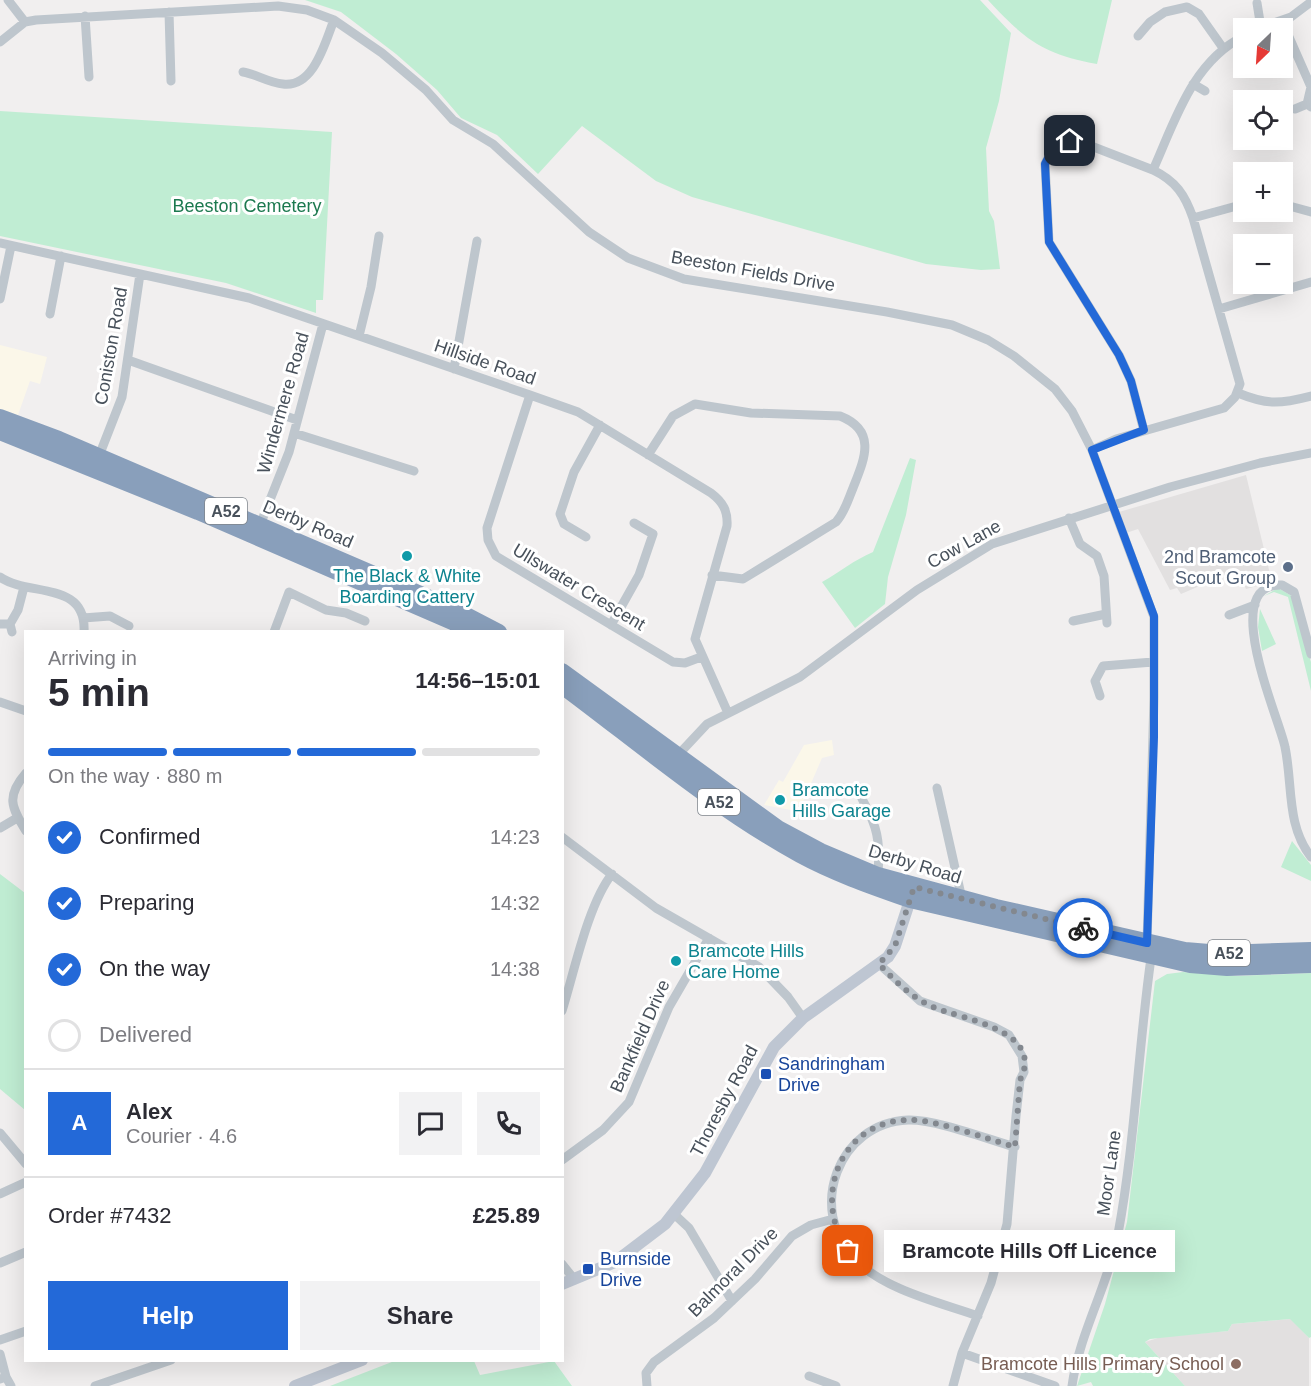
<!DOCTYPE html>
<html lang="en">
<head>
<meta charset="utf-8">
<style>
	body { margin:0; font-family:Helvetica,sans-serif; background:#f2f2f3; color:#2b2b33; height:100vh; display:flex; flex-direction:column; font-size:22px; white-space:nowrap }
	* { box-sizing:border-box; margin:0 }
	p { font-size:20px; color:#7c7c81 }
	.icon { flex:none; width:33px; height:33px; fill:none; stroke:currentColor; stroke-width:2; stroke-linecap:round; stroke-linejoin:round }
	.map { position:relative; flex:1; overflow:hidden }
	.details { position:absolute; left:24px; top:630px; width:540px; height:732px; display:flex; flex-direction:column; background:#fff; border-radius:0px; box-shadow:0 6px 24px #0002 }
	.details>* { flex:none }
	.needle { width:39px; rotate:205deg }
	.fabs { position:absolute; left:1233px; top:18px; display:grid; gap:12px }
	.fabs a { display:grid; place-items:center; width:60px; height:60px; border-radius:0px; background:#fff; box-shadow:0 6px 24px #0002; font-size:30px }
	.pin { position:absolute; display:grid; place-items:center; width:51px; height:51px; color:#fff; margin:-26px; border-radius:12px; box-shadow:0 3px 9px #0006 }
	.courier { position:absolute; display:grid; place-items:center; width:60px; height:60px; margin:-30px; border:4px solid #2369d8; border-radius:50%; background:#fff; color:#222; box-shadow:0 2px 8px #0007 }
	.bubble { position:absolute; height:42px; border-radius:0px; background:#fff; box-shadow:0 6px 24px #0002; font-size:20px; font-weight:600; line-height:42px; text-align:center }
	.summary em { font-style:normal; font-weight:600 }
	.summary div { display:flex; flex-direction:column-reverse }
	.summary { display:flex; align-items:center; justify-content:space-between; height:102px; padding:0 24px }
	h1 { font-size:39px; font-weight:600; line-height:45px }
	.bar { display:grid; grid-template-columns:repeat(4,1fr); gap:9px 6px; align-content:center; height:72px; padding:0 24px }
	.bar i { height:8px; border-radius:4px; background:#e1e1e2 }
	.bar .current { background:#2369d8 }
	.bar p { grid-column:span 4 }
	.line { display:flex; align-items:center; gap:15px; padding:0 24px; border-top:2px solid #e1e1e2 }
	.line div { flex:1 }
	.round { display:grid; place-items:center; flex:none; width:63px; height:63px; border-radius:0px; background:#f2f2f3 }
	ol { padding:0 24px; list-style:none }
	li { display:flex; align-items:center; gap:18px; height:66px }
	li p { margin-inline-start:auto }
	li .icon { padding:6px; border-radius:50%; background:#2369d8; color:#fff; stroke-width:4 }
	li:last-child { color:#7c7c81 }
	li i { width:33px; height:33px; border:3px solid #e1e1e2; border-radius:50% }
	.action { display:flex; gap:12px; margin-top:auto; padding:12px 24px }
	.action a { flex:1; height:69px; border-radius:0px; background:#2369d8; color:#fff; font-size:24px; font-weight:600; line-height:69px; text-align:center }
	.action a+a { background:#f2f2f3; color:#2b2b33 }
	.map>svg:first-child { display:block }
</style>
</head>
<body>
<div class="map">
<svg width="1311" height="1386" viewBox="0 0 1311 1386">
	<rect width="100%" height="100%" fill="#f1efef"/>
	<path fill="#fbf7e9" d="M0 345 47 357 40 384 30 381 18 415 0 409Z
		M832 740 834 755 822 758 803 802 791 810 764 805 779 780 783 782 804 745Z"/>
	<path fill="#e2e0e0" d="M1246 475 1272 582 1246 589 1237 570 1181 594 1177 588 1170 590 1138 529 1126 533 1119 512Z
		M1291 1319 1309 1338V1386H1185L1145 1342 1161 1337 1228 1331 1232 1324Z"/>
	<path fill="#c0edd3" d="M305 0H980L1011 33 999 101 986 148 989 211 994 221 1000 269 981 270 926 264 692 197 656 181 582 126 538 174 497 135 461 118 437 90 396 54 341 12Z
		M988 0H1112L1097 64C1043 54 1025 40 988 0Z
		M0 111 332 132 323 300H316V313L226 283 0 236Z
		M910 458 916 460 906 515 888 577 885 604 855 628 822 582C840 572 854 560 873 552Z
		M1278 588 1292 596 1311 662V691L1288 597 1274 592 1264 596Z
		M1260 609 1276 644 1262 651 1258 627Z
		M1292 841 1311 865V881L1281 867Z
		M0 874 25 893V1110L0 1089Z
		M1183 972 1237 976 1311 973V1337L1309 1338 1290 1319 1232 1324 1228 1331 1150 1339 1145 1342 1185 1386H1093L1091 1382 1077 1386 1105 1304 1127 1222 1155 981 1167 974Z
		M397 1360 474 1361 480 1375 554 1361 572 1386H330Z"/>
	<g fill="none" stroke-linecap="round" stroke-linejoin="round">
		<path stroke="#bec6cd" stroke-width="9" d="M8 0 25 22
			M1257 3 1261 28
			M169 12 171 81
			M85 16 89 77
			M1282 21 1311 87 1307 104
			M1259 28 1291 17 1311 2
			M1138 36 1150 22 1165 12 1187 7 1199 14 1223 48
			M0 42 25 22 36 20 278 6 307 10 334 20 382 53 426 90 453 120 493 144 589 232 628 258 684 279 887 312 952 325 988 340 1014 356 1055 389 1072 411 1092 450 1154 617V698L1147 943
			M243 72C256 74 269 83 283 84 314 88 325 42 334 20
			M1193 84 1205 91
			M1295 109 1307 104 1311 107
			M1153 170C1175 121 1192 62 1244 36
			M1282 204 1311 212
			M1193 218 1244 204
			M0 243 249 298 530 395 578 412 711 493C723 502 728 511 727 526L695 639 728 713
			M0 299 11 246
			M1219 309 1311 282
			M50 314 61 256
			M359 336 371 287 379 236
			M128 360 297 420
			M454 369 477 241
			M1238 393C1267 405 1280 404 1311 396
			M530 395 487 528 488 540 496 556 673 662 685 663 701 657
			M294 433 414 471
			M1092 450 1116 439 1224 408 1235 397 1240 384 1193 218C1185 195 1176 181 1153 170L1086 144 1070 141 1052 151 1045 164 1049 242 1119 355 1131 381 1144 431
			M648 455 673 416 695 404 751 413 840 416C878 431 864 460 853 488 848 500 845 512 836 522L743 579 712 575
			M99 456 122 397 140 274
			M1069 518 1080 544 1097 556 1104 576 1107 623
			M260 525 289 452 323 324
			M586 537 564 524 560 514 574 472 600 425
			M0 577C28 597 87 580 84 632
			M1229 615 1255 605
			M83 618 110 616 129 626
			M1073 621 1106 614
			M0 624H10L12 632
			M10 624 18 610 24 587
			M611 625 639 575 653 534 634 523
			M274 632 289 592 326 610 346 613 365 621
			M1311 654 1294 592 1282 585C1217 582 1280 720 1285 747 1293 785 1286 825 1311 857
			M1100 696 1095 681 1103 666 1153 662
			M0 702 26 711
			M678 755 707 724 800 677 917 590 992 544 1170 487 1260 463 1311 453
			M26 773C6 796 11 807 26 831
			M857 786C862 802 868 808 873 822 880 839 879 857 878 875
			M937 788 962 899
			M0 828 17 818
			M562 837 656 908 759 967 788 997 803 1018
			M879 964 920 1001 994 1027 1009 1035 1022 1056 1024 1072 1020 1080 1016 1116 1007 1224 991 1283 962 1353 953 1386
			M562 1011C574 973 588 904 612 874
			M0 1133 26 1164
			M562 1160 603 1130 629 1102 669 1007 709 938
			M0 1194 26 1182
			M674 1214 689 1228 732 1301
			M0 1263 26 1252
			M562 1264 574 1279
			M978 1316C938 1302 885 1290 854 1259 807 1209 838 1123 908 1120 935 1119 987 1139 1015 1147
			M0 1340 26 1331
			M962 1353 1055 1386
			M0 1354 6 1377
			M809 1376 836 1386
			M0 1379 6 1377 11 1386
			M95 1386 171 1360
			M647 1386 646 1373 654 1362 714 1318 755 1279 792 1236 811 1225 833 1219
			M1072 1386C1079 1334 1108 1286 1118 1234 1135 1143 1138 1050 1151 958"/>
		<path stroke="#bec6d2" stroke-width="12" d="M562 1284 615 1262 665 1224 705 1173 774 1047 803 1018 888 957 895 946 912 894
			M295 1386 362 1360"/>
		<path stroke="#899fbb" stroke-width="16" d="M0 417 59 439 451 607 499 632
			M0 432 198 512 475 632
			M562 671 778 828 821 851 878 875 996 907 1185 950 1221 953 1311 950
			M562 686C640 744 716 809 800 855 835 874 873 887 910 900L1190 965 1227 968 1311 965"/>
	</g>
	<g fill="none" stroke-linecap="round" stroke-linejoin="round">
		<path stroke="#83888f" stroke-width="6" stroke-dasharray="0 10.8" d="M848 1251C811 1197 841 1119 911 1120 937 1120 988 1139 1015 1147L1020 1080C1046 1030 961 1019 933 1007 912 998 895 981 879 964L895 946 914 887 1083 928"/>
		<path stroke="#2369d8" stroke-width="8" d="M1070 141 1052 151 1045 164 1049 242 1119 355 1131 381 1144 430 1092 450 1154 616V737L1147 943 1083 928"/>
	</g>
	<g fill="#0f9aa8" stroke="#fff" stroke-width="2">
		<circle cx="407" cy="556" r="6"/>
		<circle cx="780" cy="800" r="6"/>
		<circle cx="676" cy="961" r="6"/>
	</g>
	<circle fill="#5c6f8a" stroke="#fff" stroke-width="2" cx="1288" cy="567" r="6"/>
	<g fill="#1a4fb4" stroke="#fff" stroke-width="2">
		<rect x="760" y="1068" width="12" height="12" rx="3"/>
		<rect x="582" y="1263" width="12" height="12" rx="3"/>
	</g>
	<circle fill="#8d6e63" stroke="#fff" stroke-width="2" cx="1236" cy="1364" r="6"/>
	<g text-anchor="middle" stroke-width="6" stroke-linejoin="round" paint-order="stroke">
		<g fill="#fff" stroke="#7f858c" stroke-width="1.5">
			<rect x="205" y="498" width="42" height="26" rx="4.5"/>
			<rect x="698" y="789" width="42" height="26" rx="4.5"/>
			<rect x="1208" y="940" width="42" height="26" rx="4.5"/>
		</g>
		<g font-size="16" font-weight="bold" fill="#48515b">
			<text x="226" y="517">A52</text>
			<text x="719" y="808">A52</text>
			<text x="1229" y="959">A52</text>
		</g>
		<g font-size="18" fill="#1c794f" stroke="#fff">
			<text x="247" y="212">Beeston Cemetery</text>
		</g>
		<g font-size="18" fill="#48515b" stroke="#fff">
			<text transform="translate(753 271) rotate(10)" y="6">Beeston Fields Drive</text>
			<text transform="translate(111 346) rotate(-80)" y="6">Coniston Road</text>
			<text transform="translate(485 362) rotate(19)" y="6">Hillside Road</text>
			<text transform="translate(283 403) rotate(-74)" y="6">Windermere Road</text>
			<text transform="translate(308 524) rotate(23)" y="6">Derby Road</text>
			<text transform="translate(964 544) rotate(-29)" y="6">Cow Lane</text>
			<text transform="translate(579 587) rotate(31)" y="6">Ullswater Crescent</text>
			<text transform="translate(915 864) rotate(17)" y="6">Derby Road</text>
			<text transform="translate(640 1036) rotate(-66)" y="6">Bankfield Drive</text>
			<text transform="translate(724 1101) rotate(-62)" y="6">Thoresby Road</text>
			<text transform="translate(1109 1173) rotate(-82)" y="6">Moor Lane</text>
			<text transform="translate(733 1272) rotate(-45)" y="6">Balmoral Drive</text>
		</g>
		<g font-size="18" fill="#4e5e75" stroke="#fff" text-anchor="end">
			<text x="1276" y="563">2nd Bramcote<tspan x="1276" dy="21">Scout Group</tspan></text>
		</g>
		<g font-size="18" fill="#0d838f" stroke="#fff" text-anchor="start">
			<text x="407" y="582" text-anchor="middle">The Black &amp; White<tspan x="407" dy="21">Boarding Cattery</tspan></text>
			<text x="792" y="796">Bramcote<tspan x="792" dy="21">Hills Garage</tspan></text>
			<text x="688" y="957">Bramcote Hills<tspan x="688" dy="21">Care Home</tspan></text>
		</g>
		<g font-size="18" fill="#164399" stroke="#fff" text-anchor="start">
			<text x="778" y="1070">Sandringham<tspan x="778" dy="21">Drive</tspan></text>
			<text x="600" y="1265">Burnside<tspan x="600" dy="21">Drive</tspan></text>
		</g>
		<g font-size="18" fill="#785e54" stroke="#fff" text-anchor="end">
			<text x="1224" y="1370">Bramcote Hills Primary School</text>
		</g>
	</g>
</svg>
<div class="fabs">
<a><svg class="needle" viewBox="-14 -14 28 28"><path d="M0-13l5 13h-10z" fill="#e53935"/><path d="M0 13l5-13h-10z" fill="#7c7c81"/></svg></a>
<a><svg class="icon" aria-label="locate" viewBox="0 0 24 24"><circle cx="12" cy="12" r="6"/><path d="M12 2v4M12 18v4M2 12h4M18 12h4"/></svg></a>
<a>+</a>
<a>−</a>
</div>
<div class="pin" style="left:848px;top:1251px;background:#ea580c"><svg class="icon" aria-label="bag" viewBox="0 0 24 24"><path d="M5 8h14l-1 12H6zM9 8a3 3 0 0 1 6 0"/></svg></div>
<div class="pin" style="left:1070px;top:141px;background:#1f2937"><svg class="icon" aria-label="home" viewBox="0 0 24 24"><path d="M3 11l9-7 9 7M6 9v11h12V9"/></svg></div>
<div class="courier" style="left:1083px;top:928px"><svg class="icon" aria-label="bike" viewBox="0 0 24 24"><circle cx="6" cy="16" r="4"/><circle cx="18" cy="16" r="4"/><path d="M6 16l4-8h5l3 8M10 8l3 8H6M13 5h3"/></svg></div>
<div class="bubble" style="left:884px;top:1230px;width:291px">Bramcote Hills Off Licence</div>
<section class="details">
<div class="summary"><div><h1>5 min</h1><p>Arriving in</p></div><em>14:56–15:01</em></div>
<div class="bar"><i class="current"></i><i class="current"></i><i class="current"></i><i></i><p>On the way · 880 m</p></div>
<ol>
<li><svg class="icon" aria-label="check" viewBox="0 0 24 24"><path d="M5 12l5 5 9-10"/></svg>Confirmed<p>14:23</p></li>
<li><svg class="icon" aria-label="check" viewBox="0 0 24 24"><path d="M5 12l5 5 9-10"/></svg>Preparing<p>14:32</p></li>
<li><svg class="icon" aria-label="check" viewBox="0 0 24 24"><path d="M5 12l5 5 9-10"/></svg>On the way<p>14:38</p></li>
<li><i></i>Delivered</li>
</ol>
<div class="line" style="height:108px"><b class="round" style="background:#2369d8;color:#fff">A</b><div><b>Alex</b><p>Courier · 4.6</p></div><a class="round"><svg class="icon" aria-label="chat" viewBox="0 0 24 24"><path d="M4 5h16v11H9l-5 4z"/></svg></a><a class="round"><svg class="icon" aria-label="phone" viewBox="0 0 24 24"><path d="M5 4h4l2 5-3 2q2 4 5 5l2-3 5 2v4C11 20 4 13 5 4z"/></svg></a></div>
<div class="line" style="height:78px"><div>Order #7432</div><b>£25.89</b></div>
<div class="action"><a>Help</a><a>Share</a></div>
</section>
</div>
</body>
</html>
